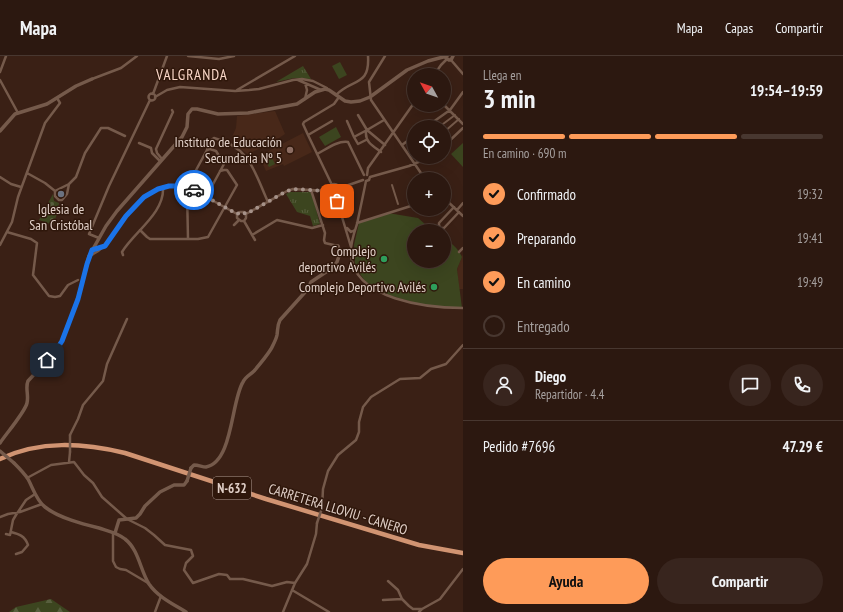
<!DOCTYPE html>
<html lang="es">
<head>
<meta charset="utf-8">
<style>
	body { margin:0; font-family:"PT Sans Narrow",sans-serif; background:#38251e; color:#f1f3f6; height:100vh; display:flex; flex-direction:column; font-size:15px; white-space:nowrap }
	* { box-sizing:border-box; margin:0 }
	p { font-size:13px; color:#a6a09f }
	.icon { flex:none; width:22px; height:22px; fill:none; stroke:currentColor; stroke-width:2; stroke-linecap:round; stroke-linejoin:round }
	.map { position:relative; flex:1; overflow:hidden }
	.panel { display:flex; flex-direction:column; background:#2c1810; width:380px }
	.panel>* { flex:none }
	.needle { width:26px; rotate:310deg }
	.tools { position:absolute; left:407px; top:12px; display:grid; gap:8px }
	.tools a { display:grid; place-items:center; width:44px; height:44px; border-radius:50%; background:#2c1810; box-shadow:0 4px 16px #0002,0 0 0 1px #483730; font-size:20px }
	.pin { position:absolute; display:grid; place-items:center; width:34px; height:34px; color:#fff; margin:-17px; border-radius:8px; box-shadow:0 2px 6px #0006 }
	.courier { position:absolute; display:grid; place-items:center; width:40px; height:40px; margin:-20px; border:3px solid #1a73e8; border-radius:50%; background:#fff; color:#222; box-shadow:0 1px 5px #0007 }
	.head em { font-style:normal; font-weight:600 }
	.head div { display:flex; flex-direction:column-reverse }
	.head { display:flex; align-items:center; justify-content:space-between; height:68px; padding:0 20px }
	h1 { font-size:26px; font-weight:600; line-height:30px }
	.bar { display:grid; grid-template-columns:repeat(4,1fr); gap:6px 4px; align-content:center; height:48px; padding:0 20px }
	.bar i { height:5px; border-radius:3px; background:#483730 }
	.bar .selected { background:#fe9b59 }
	.bar p { grid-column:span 4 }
	.line { display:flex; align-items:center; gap:10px; padding:0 20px; border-top:1px solid #483730 }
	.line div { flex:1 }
	.round { display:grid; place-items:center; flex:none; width:42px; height:42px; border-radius:21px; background:#38251e }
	ol { padding:0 20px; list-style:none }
	li { display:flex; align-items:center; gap:12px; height:44px }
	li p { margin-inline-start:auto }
	li .icon { padding:4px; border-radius:50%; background:#fe9b59; color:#111; stroke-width:4 }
	li:last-child { color:#a6a09f }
	li i { width:22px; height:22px; border:2px solid #483730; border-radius:50% }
	.primary-button { display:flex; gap:8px; margin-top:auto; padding:8px 20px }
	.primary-button a { flex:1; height:46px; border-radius:24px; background:#fe9b59; color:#111; font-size:16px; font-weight:600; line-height:46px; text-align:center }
	.primary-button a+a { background:#38251e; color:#f1f3f6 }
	header { display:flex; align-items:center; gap:24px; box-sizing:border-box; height:56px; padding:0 20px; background:#2c1810; border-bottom:1px solid #483730 }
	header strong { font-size:19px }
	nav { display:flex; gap:22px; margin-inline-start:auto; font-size:14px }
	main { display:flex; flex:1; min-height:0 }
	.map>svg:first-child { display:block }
</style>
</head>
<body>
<header>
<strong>Mapa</strong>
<nav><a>Mapa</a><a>Capas</a><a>Compartir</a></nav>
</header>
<main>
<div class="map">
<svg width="463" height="556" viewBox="0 0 463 556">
	<defs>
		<pattern id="forest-firs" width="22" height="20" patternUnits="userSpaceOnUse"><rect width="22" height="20" fill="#3c451f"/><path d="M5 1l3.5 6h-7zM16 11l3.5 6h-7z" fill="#585f3e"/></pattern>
		<pattern id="cemetery-stones" width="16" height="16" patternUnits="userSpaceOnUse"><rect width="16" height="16" fill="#3c451f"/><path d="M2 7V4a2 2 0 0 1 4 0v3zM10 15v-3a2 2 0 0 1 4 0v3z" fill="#585f3e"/></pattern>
		<pattern id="park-tufts" width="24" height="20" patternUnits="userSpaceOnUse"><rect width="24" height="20" fill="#3c451f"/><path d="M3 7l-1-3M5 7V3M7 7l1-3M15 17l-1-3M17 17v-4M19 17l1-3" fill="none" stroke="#585f3e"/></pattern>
	</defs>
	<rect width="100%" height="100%" fill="#3a2015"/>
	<path fill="#482819" d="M275 55 285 78 270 88 248 98 246 97 233 87 232 81 236 72 237 60Z
		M303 77 312 96 284 110 283 108 266 115 259 100Z
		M463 198V233H459L457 213Z"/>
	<path fill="#3c451f" d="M340 6 347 19 339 23 332 10Z
		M336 71 341 81 325 90 319 81Z
		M463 87V111L451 98Z
		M269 96 275 108 269 111 262 99Z
		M388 157 418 162 433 175H414V205H444V184C452 186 459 194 462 201L457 213 462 252 429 251 382 237 368 229 355 211 354 189 359 167Z"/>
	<path fill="url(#forest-firs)" d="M51 543 70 556H9L16 551Z"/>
	<path fill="url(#cemetery-stones)" d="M53 138 54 145 59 147 58 155 53 169 39 164Z"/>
	<path fill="url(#park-tufts)" d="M303 10 311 23 294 22 276 26Z
		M290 136H310L312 138 320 168 313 170 310 160 297 156 286 138Z"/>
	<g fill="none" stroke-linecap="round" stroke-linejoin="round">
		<path stroke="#755a4b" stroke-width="2" d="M439 71 455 59
			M444 76 459 63
			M392 129 398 148"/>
		<path stroke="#755a4b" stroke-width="2.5" d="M188 0 219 3 234 0
			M385 0 369 26 371 44 425 123
			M451 4 463 18
			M0 16 6 0
			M434 19 441 9 447 3
			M92 23 121 12 137 0
			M0 24 18 57
			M298 24 321 34
			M305 27 307 34 305 43
			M237 34 295 0
			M148.5 41a3.5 3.5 0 1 1 7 0a3.5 3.5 0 1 1-7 0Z
			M153 38 167 0
			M336 39C352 22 370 31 368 0
			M155 41 167 34 180 31 235 35 249 34 259 33 293 24 302 23 313 25 327 32
			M444 49 463 68
			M358 59 367 74 384 64
			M332 65 308 79 332 129
			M347 65 354 81
			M426 71 450 54 463 36
			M366 76C365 86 373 90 381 96
			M308 79 303 68 304 66 334 48 339 41
			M366 84 358 88 354 81 367 74 385 89
			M139 87 151 92 152 97 160 105
			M402 89 414 80
			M444 90 463 72
			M207 94 210 85 214 82C250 91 254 115 268 146
			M317 98C325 94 338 84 348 86L364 119
			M162 103 157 97 156 93 173 56 172 54
			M27 117 45 127 55 135V140L59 144H62L67 138 69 128 76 121 85 97 101 72H108L125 80
			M367 119 368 112 414 47
			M0 121 11 128 21 131
			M370 121 369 124 366 125C363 140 360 154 357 168 354 177 350 188 351 198 353 244 429 252 463 252
			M370 121 409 110 430 101
			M183 130a4 4 0 1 1 8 0a4 4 0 1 1-8 0Z
			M189 127 207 94 210 93 216 95 224 108 206 141
			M328 134a6 6 0 1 1 12 0a6 6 0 1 1-12 0Z
			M190 132 237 158
			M340 132 363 124
			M187 134 188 183
			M311 134 325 177 324 184 325 187 338 190
			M55 135 69 128
			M336 141 351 191
			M444 142 463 160
			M454 151 439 167V169L440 172H444L459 156
			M457 154 463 147
			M246 158 244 156H240L237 158V162L241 165H244L246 162V158L287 135 293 133 328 135
			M244 165 255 184
			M357 167 414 149
			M234 169 239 164
			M347 172 351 176 355 174
			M140 174 147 181 150 183H198L208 181 237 129 227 114H224L220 115
			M7 176 31 183 37 187 33 219 49 240 55 241 60 240 68 229 78 224
			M252 179 277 164 312 172 323 169
			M99 182 89 178 109 130 150 44
			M0 189 12 166 18 141 45 67 60 47 57 42
			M459 196 463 192
			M123 199 122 196C134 176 165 157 163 131
			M89 200C102 195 108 186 116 175 126 160 140 139 159 133 166 130 175 130 183 130
			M70 379 78 363 83 349 103 325 107 308 127 263
			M69 406 70 396
			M27 422 51 409 74 406 84 419 93 427 102 441 127 463 145 472 154 479 165 489 191 494 193 500 186 507 184 514 193 527 219 518 227 519 230 523H243L272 530 287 526 295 527
			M322 452 323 433 328 415 338 399 356 384 359 376V366L363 351 371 341 400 323 420 322 431 313 446 308 463 289
			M0 461 8 458 20 456 42 448
			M11 476C19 478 25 480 28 489L22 496 16 498
			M113 477V505L116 511 120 513 126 514 148 527
			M6 478 10 479 13 464 16 459 26 444 35 438
			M388 525 398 534 402 543 409 550 413 553H422
			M292 534 329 556
			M383 544 402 543
			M155 556 161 540
			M283 556 295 527 307 508 316 478 317 467
			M419 556 422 553 440 543 463 513"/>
		<path stroke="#755a4b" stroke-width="3.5" d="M445 1 449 4H451L453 0
			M0 75 15 58 47 48 76 30 92 23
			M0 387C6 378 25 356 27 347 29 339 25 332 28 325L55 296 62 285 78 243 89 200 106 170 117 155 182 81 187 71 188 58 192 53H197L218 58 248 57 297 48 315 36 325 33 329 34 345 45 351 46 360 45 370 41 407 14 428 5 447 0
			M14 407C19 412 24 417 28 423 33 432 36 444 45 451 59 462 83 468 99 472 108 475 118 477 125 483 139 494 140 514 149 528 158 541 173 548 186 556
			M191 412 194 409C199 409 202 411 206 411 233 406 231 345 243 326 245 321 250 319 254 315 260 308 266 301 271 293 273 289 276 284 277 279 278 273 277 270 280 264L307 234 311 226 332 212 337 206 340 197 338 190
			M115 477 119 464 136 462 140 458 145 450 160 436 174 429H184L187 425"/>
		<path stroke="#d19472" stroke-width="4.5" d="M0 403C40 384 83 387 125 397L266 443 419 489 463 497"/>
		<path stroke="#755a4b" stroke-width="2.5" d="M70 396V379
			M317 467 322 452"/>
		<path stroke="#755a4b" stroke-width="3.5" d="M0 395 14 407
			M187 425 191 412"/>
	</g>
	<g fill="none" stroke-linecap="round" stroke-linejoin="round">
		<path stroke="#a69289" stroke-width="4" stroke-dasharray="0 7.2" d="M194 134 237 158 242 156 246 158 287 135 293 133 328 135 330 139 336 140 337 145"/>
		<path stroke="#1a73e8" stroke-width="5" d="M47 304 55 296 62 285 78 243 87 208 92 194 105 190 126 160 144 141 158 133 169 130H183L185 134H189L190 132 194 134"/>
	</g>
	<circle fill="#8d6e63" stroke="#2f170b" stroke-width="1.5" cx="290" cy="94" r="4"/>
	<circle fill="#6b7280" stroke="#2f170b" stroke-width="1.5" cx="61" cy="138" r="4"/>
	<g fill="#2e9e5b" stroke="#2f170b" stroke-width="1.5">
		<circle cx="384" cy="203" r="4"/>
		<circle cx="434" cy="231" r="4"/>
	</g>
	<g text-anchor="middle" stroke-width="3" stroke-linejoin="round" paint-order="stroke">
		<rect fill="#2f170b" stroke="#ab988f" stroke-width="1" x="213" y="421" width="38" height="22" rx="3"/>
		<g font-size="13" font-weight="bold" fill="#e0cfc7">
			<text x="232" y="437">N-632</text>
		</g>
		<g font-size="14" fill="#e0cfc7" stroke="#2f170b" text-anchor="end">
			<text x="282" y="91">Instituto de Educación<tspan x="282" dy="16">Secundaria Nº 5</tspan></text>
			<text x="61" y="158" text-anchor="middle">Iglesia de<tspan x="61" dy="16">San Cristóbal</tspan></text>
			<text x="376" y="200">Complejo<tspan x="376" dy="16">deportivo Avilés</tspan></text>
			<text x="426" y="236">Complejo Deportivo Avilés</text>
		</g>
		<g font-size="14" fill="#e0cfc7" stroke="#2f170b">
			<text transform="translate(338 453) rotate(17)" y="5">CARRETERA LLOVIU - CANERO</text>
		</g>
		<g font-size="15" letter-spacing="1" fill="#f9d6c7" stroke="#2f170b">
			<text x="192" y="24">VALGRANDA</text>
		</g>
	</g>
</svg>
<div class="tools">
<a><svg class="needle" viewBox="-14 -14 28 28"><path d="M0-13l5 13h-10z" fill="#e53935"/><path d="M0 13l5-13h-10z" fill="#a6a09f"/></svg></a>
<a><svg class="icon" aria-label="locate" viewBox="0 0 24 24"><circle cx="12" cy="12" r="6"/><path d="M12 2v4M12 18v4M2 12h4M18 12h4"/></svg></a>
<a>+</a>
<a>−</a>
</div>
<div class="pin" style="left:337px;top:145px;background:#ea580c"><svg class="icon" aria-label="bag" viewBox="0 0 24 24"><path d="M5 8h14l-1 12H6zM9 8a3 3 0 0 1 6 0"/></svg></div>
<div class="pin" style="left:47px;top:304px;background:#1f2937"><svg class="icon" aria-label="home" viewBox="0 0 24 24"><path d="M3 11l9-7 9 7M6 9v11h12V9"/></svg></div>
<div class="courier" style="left:194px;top:134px"><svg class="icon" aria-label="car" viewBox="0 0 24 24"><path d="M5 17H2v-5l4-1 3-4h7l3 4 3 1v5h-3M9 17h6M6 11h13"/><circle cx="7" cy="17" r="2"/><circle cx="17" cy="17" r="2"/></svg></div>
</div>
<section class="panel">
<div class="head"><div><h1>3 min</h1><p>Llega en</p></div><em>19:54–19:59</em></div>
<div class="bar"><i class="selected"></i><i class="selected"></i><i class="selected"></i><i></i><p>En camino · 690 m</p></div>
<ol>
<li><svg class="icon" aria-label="check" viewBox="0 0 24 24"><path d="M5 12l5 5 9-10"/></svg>Confirmado<p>19:32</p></li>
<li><svg class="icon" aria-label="check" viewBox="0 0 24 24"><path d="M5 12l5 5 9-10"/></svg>Preparando<p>19:41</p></li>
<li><svg class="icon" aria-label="check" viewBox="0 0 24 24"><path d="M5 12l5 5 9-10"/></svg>En camino<p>19:49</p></li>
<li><i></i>Entregado</li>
</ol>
<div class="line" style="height:72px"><a class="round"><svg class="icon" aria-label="person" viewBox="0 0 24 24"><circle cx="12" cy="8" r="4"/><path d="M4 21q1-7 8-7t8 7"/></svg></a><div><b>Diego</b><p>Repartidor · 4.4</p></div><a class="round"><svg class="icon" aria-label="chat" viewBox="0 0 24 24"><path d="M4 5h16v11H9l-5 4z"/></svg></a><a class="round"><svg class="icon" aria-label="phone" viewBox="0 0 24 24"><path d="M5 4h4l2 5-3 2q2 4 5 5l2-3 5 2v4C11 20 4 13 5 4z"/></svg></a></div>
<div class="line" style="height:52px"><div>Pedido #7696</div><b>47.29 €</b></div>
<div class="primary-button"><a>Ayuda</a><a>Compartir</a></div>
</section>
</main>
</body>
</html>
